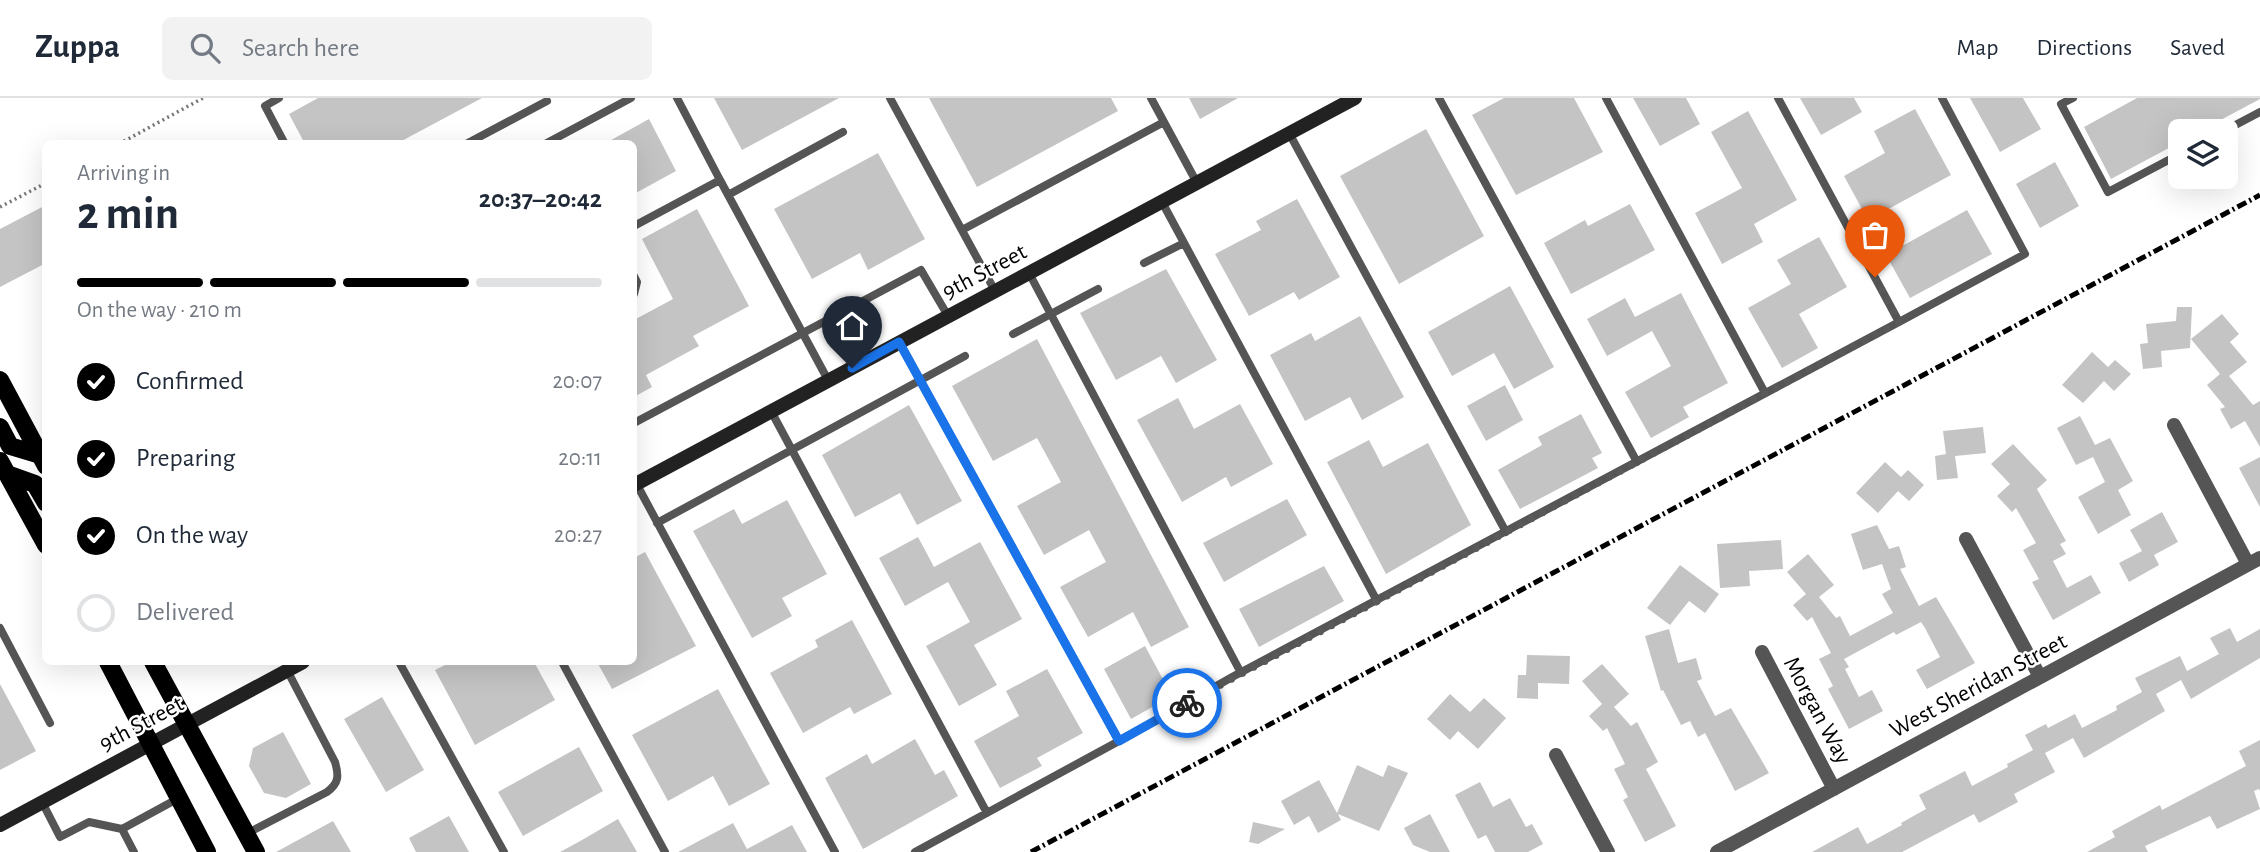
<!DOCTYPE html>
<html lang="en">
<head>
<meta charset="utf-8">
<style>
	body { margin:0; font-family:"Alegreya Sans",sans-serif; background:#f2f2f3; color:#1f2937; height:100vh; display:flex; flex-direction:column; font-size:26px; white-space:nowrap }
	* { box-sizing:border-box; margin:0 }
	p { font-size:23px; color:#747a83 }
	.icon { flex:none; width:38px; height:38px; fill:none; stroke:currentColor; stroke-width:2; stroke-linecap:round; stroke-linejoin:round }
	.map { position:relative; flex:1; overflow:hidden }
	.sheet { position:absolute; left:42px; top:42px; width:595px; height:525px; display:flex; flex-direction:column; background:#fff; border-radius:10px; box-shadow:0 7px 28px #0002 }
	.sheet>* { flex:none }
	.fabs { position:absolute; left:2168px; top:21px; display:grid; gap:14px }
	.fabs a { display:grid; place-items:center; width:70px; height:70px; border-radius:10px; background:#fff; box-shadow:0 7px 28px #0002; font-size:35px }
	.pin { position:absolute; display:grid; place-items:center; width:60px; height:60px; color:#fff; margin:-72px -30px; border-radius:50% 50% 50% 0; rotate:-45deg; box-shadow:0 0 7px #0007 }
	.pin .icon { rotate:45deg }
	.courier { position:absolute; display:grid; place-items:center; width:70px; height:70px; margin:-35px; border:5px solid #1a73e8; border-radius:50%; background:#fff; color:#222; box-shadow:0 2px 9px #0007 }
	.summary em { font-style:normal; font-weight:600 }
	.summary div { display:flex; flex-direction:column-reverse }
	.summary { display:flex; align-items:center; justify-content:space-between; height:119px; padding:0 35px }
	h1 { font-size:46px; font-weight:600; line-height:52px }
	.bar { display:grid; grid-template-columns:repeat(4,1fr); gap:10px 7px; align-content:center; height:84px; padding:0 35px }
	.bar i { height:9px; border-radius:5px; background:#e0e1e3 }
	.bar .on { background:#000 }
	.bar p { grid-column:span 4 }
	ol { padding:0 35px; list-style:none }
	li { display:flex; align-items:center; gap:21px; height:77px }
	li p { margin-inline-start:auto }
	li .icon { padding:7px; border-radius:50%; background:#000; color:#fff; stroke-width:4 }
	li:last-child { color:#747a83 }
	li i { width:38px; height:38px; border:4px solid #e0e1e3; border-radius:50% }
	header { display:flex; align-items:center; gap:42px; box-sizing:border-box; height:98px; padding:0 35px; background:#fff; border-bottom:2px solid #e0e1e3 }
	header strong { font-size:33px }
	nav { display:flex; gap:38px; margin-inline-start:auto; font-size:24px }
	.search { width:490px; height:63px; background:#f2f2f3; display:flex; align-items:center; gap:18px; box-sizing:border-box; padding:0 24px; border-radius:10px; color:#747a83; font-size:26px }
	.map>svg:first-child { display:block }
</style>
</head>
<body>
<header>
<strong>Zuppa</strong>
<div class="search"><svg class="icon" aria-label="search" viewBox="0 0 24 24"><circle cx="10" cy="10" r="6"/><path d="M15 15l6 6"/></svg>Search here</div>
<nav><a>Map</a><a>Directions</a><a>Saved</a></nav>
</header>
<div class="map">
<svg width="2260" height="754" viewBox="0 0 2260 754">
	<rect width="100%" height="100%" fill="#fff"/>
	<path fill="#c4c4c4" d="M318 0H482L396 46H305L289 16Z
		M714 0H839L742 52Z
		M929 0H1111L1118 13 977 89Z
		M1189 0H1238L1200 21Z
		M1504 0H1574L1603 54 1516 97 1472 17Z
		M1633 0H1686L1700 26 1660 48Z
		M1800 0H1854L1862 14 1821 37Z
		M1970 0H2023L2041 31 2000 54Z
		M2137 0H2260V1L2200 33H2180V44L2111 81 2084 29Z
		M1915 11 1951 77 1868 122 1844 78 1885 55 1874 33Z
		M1748 13 1797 102 1754 126 1763 144 1722 166 1695 115 1742 90 1711 34Z
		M649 21 676 73 634 96V46H604Z
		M1426 31 1484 138 1399 186 1340 78Z
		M878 55 925 141 868 172 860 155 812 181 774 111Z
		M2055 64 2079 108 2040 130 2016 86Z
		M1297 101 1340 179 1299 202 1294 194 1249 218 1215 156 1261 132 1256 123Z
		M1630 106 1655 152 1571 196 1544 145 1585 122 1588 128Z
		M46 107V165L0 189V131Z
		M697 111 749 208 693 238 699 248 646 277 652 289 634 299V222L673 201 642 141Z
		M1967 112 1992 156 1910 200 1886 157Z
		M1819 139 1847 189 1799 216 1818 250 1782 270 1748 210 1791 186 1777 162Z
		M1166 171 1217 262 1176 285 1161 258 1116 282 1080 215Z
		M1510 188 1554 269 1514 291 1494 255 1452 278 1428 234Z
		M1681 195 1728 285 1683 309 1689 319 1651 340 1625 294 1671 268 1652 233 1607 258 1587 221 1625 200 1635 219Z
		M2177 209H2192L2190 250 2161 253 2162 269 2143 271 2140 246 2148 245 2146 226 2176 223Z
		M2222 216 2239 236 2230 244 2247 264 2229 278 2253 307 2260 303V349L2245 323 2231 331 2220 311 2225 309 2207 287 2220 276 2191 241Z
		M1360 218 1404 299 1362 322 1350 299 1305 323 1270 257 1311 235 1315 243Z
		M1037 241 1189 529 1151 549 1133 514 1088 539 1060 489 1106 464 1089 432 1044 457 1017 408 1061 384 1037 340 993 363 952 288Z
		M2092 254 2108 269 2115 262 2131 276 2114 293 2104 283 2083 305 2062 287Z
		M1505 287 1523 322 1486 343 1467 308Z
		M1178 300 1194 331 1240 306 1273 366 1231 389 1226 379 1182 404 1137 322Z
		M909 307 962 403 917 427 900 395 855 419 822 357Z
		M1581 316 1602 355 1592 360 1598 370 1520 411 1498 372 1542 347 1538 339Z
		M2080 318 2095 347 2110 340 2133 383 2118 392 2131 417 2098 436 2078 399 2105 384 2093 359 2076 367 2057 330Z
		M1983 329 1986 355 1955 358 1958 380 1937 382 1935 358 1946 356 1943 333Z
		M1369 342 1383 369 1428 345 1471 427 1386 476 1327 364Z
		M2013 346 2047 382 2037 391 2066 443 2060 446 2066 456 2053 463 2067 490 2091 477 2101 495 2053 522 2032 484 2039 481 2023 452 2036 445 2016 410 2012 414 1997 398 2010 386 1991 366Z
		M2260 359V409L2239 370Z
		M1885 364 1901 379 1908 372 1924 387 1909 403 1898 393 1878 415 1856 395Z
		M1287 401 1307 437 1224 484 1203 445Z
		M787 402 827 476 782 500 792 518 752 540 693 433 734 411 742 426Z
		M2162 414 2178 444 2154 457 2159 467 2129 484 2119 465 2142 453 2130 432Z
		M1877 427 1889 451 1899 448 1906 469 1900 471 1919 508 1936 499 1975 565 1927 591 1916 572 1940 559 1925 530 1921 524 1896 537 1894 534 1844 561 1849 569 1845 571 1859 599 1872 592 1883 613 1849 631 1828 591 1833 588 1819 561 1831 555 1812 519 1807 523 1793 507 1806 496 1787 474 1808 456 1834 487 1819 499 1836 520 1840 518 1850 538 1893 515 1882 496 1891 491 1882 466 1863 472 1851 436Z
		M918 439 934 469 980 444 1022 521 974 547 997 587 959 608 926 548 970 524 948 484 905 508 879 460Z
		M1781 442 1783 471 1749 473 1750 488 1720 490 1717 446Z
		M645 454 696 548 612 591 597 564H634V460Z
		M1680 467 1719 496 1705 515 1689 503 1670 527 1647 510Z
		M1324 468 1344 503 1259 549 1239 511Z
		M852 522 892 596 854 616 850 609 803 635 770 575 818 549 815 542Z
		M2230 530 2237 544 2260 531V560L2191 601 2181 582 2156 596 2165 613 2084 660 2073 640 2045 655 2055 674 2014 696 2018 704 1979 725 1974 716 1902 754H1812L1858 729 1867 746 1902 727 1901 725 1926 711 1919 697 1965 673 1972 688 2008 669 2007 666 2033 652 2025 637 2046 626 2048 630 2075 616 2082 630 2117 612 2116 608 2142 594 2135 580 2180 558 2187 573 2219 556 2210 540Z
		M1669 531 1678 565 1696 560 1702 581 1697 583 1715 618 1731 610 1769 675 1735 693 1705 635 1698 639 1690 623 1681 627 1663 592 1661 593 1645 538Z
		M1145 548 1172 598 1131 621 1104 571Z
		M1527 557 1570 558 1569 586 1538 585V601L1517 600 1518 577H1526Z
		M451 564H534L555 602 475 647 435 572Z
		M1602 566 1629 596 1614 609 1631 628 1637 624 1658 664 1646 671 1676 728 1645 744 1623 702 1628 699 1614 671 1625 666 1607 630 1603 633 1589 618 1602 606 1582 583Z
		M1047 571 1083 635 1037 660 1042 668 1000 690 974 643 1019 618 1006 593Z
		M0 586 36 653 0 672Z
		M718 591 770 686 729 708 713 678 668 703 632 637Z
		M1450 596 1470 614 1484 600 1506 620 1478 651 1458 633 1450 642 1427 621Z
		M382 599 424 672 386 694 344 621Z
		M283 634 311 686 286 700 264 695 249 668 253 650Z
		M915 641 935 677 944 672 958 698 863 751 825 680 867 656 872 666Z
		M2260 642V693L2259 691 2254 693 2260 711 2217 731 2210 718 2145 748 2148 754H2087L2115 739 2112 733 2160 707 2162 712 2246 668 2239 653Z
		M579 649 603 693 523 738 498 694Z
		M1357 667 1383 679 1388 667 1408 675 1379 733 1338 716 1341 722 1318 735 1309 718 1294 727 1281 703 1319 682 1337 715Z
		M1480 684 1493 709 1510 700 1526 729 1532 726 1543 746 1528 754H1495L1486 737 1478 741 1455 697Z
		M1430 716 1450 754H1430L1413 747 1404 730Z
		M449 718 469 754H416L409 740Z
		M618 721 637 754H560L582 742Z
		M333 723 351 754H276Z
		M1253 724 1285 731 1258 746 1249 744Z
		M733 725 747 751 792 727 807 754H678Z"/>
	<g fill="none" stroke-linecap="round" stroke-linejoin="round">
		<path stroke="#777" stroke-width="3.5" stroke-dasharray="2 3.5" stroke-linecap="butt" d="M119 46 203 0
			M0 109 46 85"/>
		<path stroke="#555" stroke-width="8" d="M279 0 265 8 285 46
			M677 0 720 82
			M890 0 995 193
			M1151 0 1197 85
			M1439 0 1637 364
			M1606 0 1765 295
			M1778 0 1899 224 2025 156 1942 0
			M2073 0 2061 6 2108 94 2180 56
			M2224 33 2260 14
			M1289 35 1506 434
			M466 46 547 3
			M545 46 631 0
			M728 97 843 34
			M1162 104 1377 503
			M634 128 720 82 828 282
			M962 132 1164 24
			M1144 165 1184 145
			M1029 175 1241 575
			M634 178 637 184 634 196
			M1013 236 1098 191
			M899 244 1119 643 915 754
			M771 313 987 715
			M634 325 921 172 948 218
			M636 385 835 754
			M657 425 965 258
			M0 530 50 625
			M399 564 504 754
			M562 564 665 754
			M1119 643 1234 578 1899 224
			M42 704 60 739 89 724 122 731
			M246 736 327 694C339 685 339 678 335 664L287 572
			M134 754 122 731 179 700"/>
		<path stroke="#555" stroke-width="14" d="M2174 327 2248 466
			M1966 441 2040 579
			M1762 554 1834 691
			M1556 657 1608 754
			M1717 754 2260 460"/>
		<path stroke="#222" stroke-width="14" d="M634 387 1355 0
			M0 727 303 564"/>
		<path stroke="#000" stroke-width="18" d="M0 282 46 368
			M0 329 10 348 40 357
			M0 363 46 447
			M7 376 35 386 46 405
			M108 564 207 754
			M153 564 256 754"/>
		<path stroke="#000" stroke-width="5" stroke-dasharray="10 3.5 2 3.5" stroke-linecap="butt" d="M1031 754 2260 97"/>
	</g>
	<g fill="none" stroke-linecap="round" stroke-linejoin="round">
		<path stroke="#595959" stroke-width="7" stroke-dasharray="0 12.6" d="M1187 605 1899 224 1875 179"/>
		<path stroke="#1a73e8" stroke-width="9" d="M852 270 899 244 1119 643 1187 605"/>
	</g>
	<g text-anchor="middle" stroke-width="5" stroke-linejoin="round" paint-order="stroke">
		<g font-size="24" fill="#000" stroke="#fff">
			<text transform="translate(984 173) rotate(-28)" y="8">9th Street</text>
			<text transform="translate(1978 587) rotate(-28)" y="8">West Sheridan Street</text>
			<text transform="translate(1818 612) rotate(62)" y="8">Morgan Way</text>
			<text transform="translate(141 625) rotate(-28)" y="8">9th Street</text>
		</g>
	</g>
</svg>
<div class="fabs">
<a><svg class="icon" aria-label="layers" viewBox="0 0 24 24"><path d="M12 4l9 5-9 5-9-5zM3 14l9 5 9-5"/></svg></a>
</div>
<div class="pin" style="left:1875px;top:179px;background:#ea580c"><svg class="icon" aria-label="bag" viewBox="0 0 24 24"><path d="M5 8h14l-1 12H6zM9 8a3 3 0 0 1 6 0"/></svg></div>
<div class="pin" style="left:852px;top:270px;background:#1f2937"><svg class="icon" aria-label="home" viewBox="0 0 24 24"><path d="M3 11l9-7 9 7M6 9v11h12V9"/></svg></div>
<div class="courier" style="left:1187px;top:605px"><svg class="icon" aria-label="bike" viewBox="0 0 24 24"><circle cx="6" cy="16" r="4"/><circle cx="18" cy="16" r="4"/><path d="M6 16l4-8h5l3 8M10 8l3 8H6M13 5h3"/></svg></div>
<section class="sheet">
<div class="summary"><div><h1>2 min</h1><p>Arriving in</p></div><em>20:37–20:42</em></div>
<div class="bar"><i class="on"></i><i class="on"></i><i class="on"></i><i></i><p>On the way · 210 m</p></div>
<ol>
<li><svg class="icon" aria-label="check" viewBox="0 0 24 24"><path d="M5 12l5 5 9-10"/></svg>Confirmed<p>20:07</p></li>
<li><svg class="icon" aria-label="check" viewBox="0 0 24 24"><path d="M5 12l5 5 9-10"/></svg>Preparing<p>20:11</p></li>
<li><svg class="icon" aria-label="check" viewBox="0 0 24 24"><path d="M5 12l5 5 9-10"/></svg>On the way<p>20:27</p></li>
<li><i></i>Delivered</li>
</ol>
</section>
</div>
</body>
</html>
